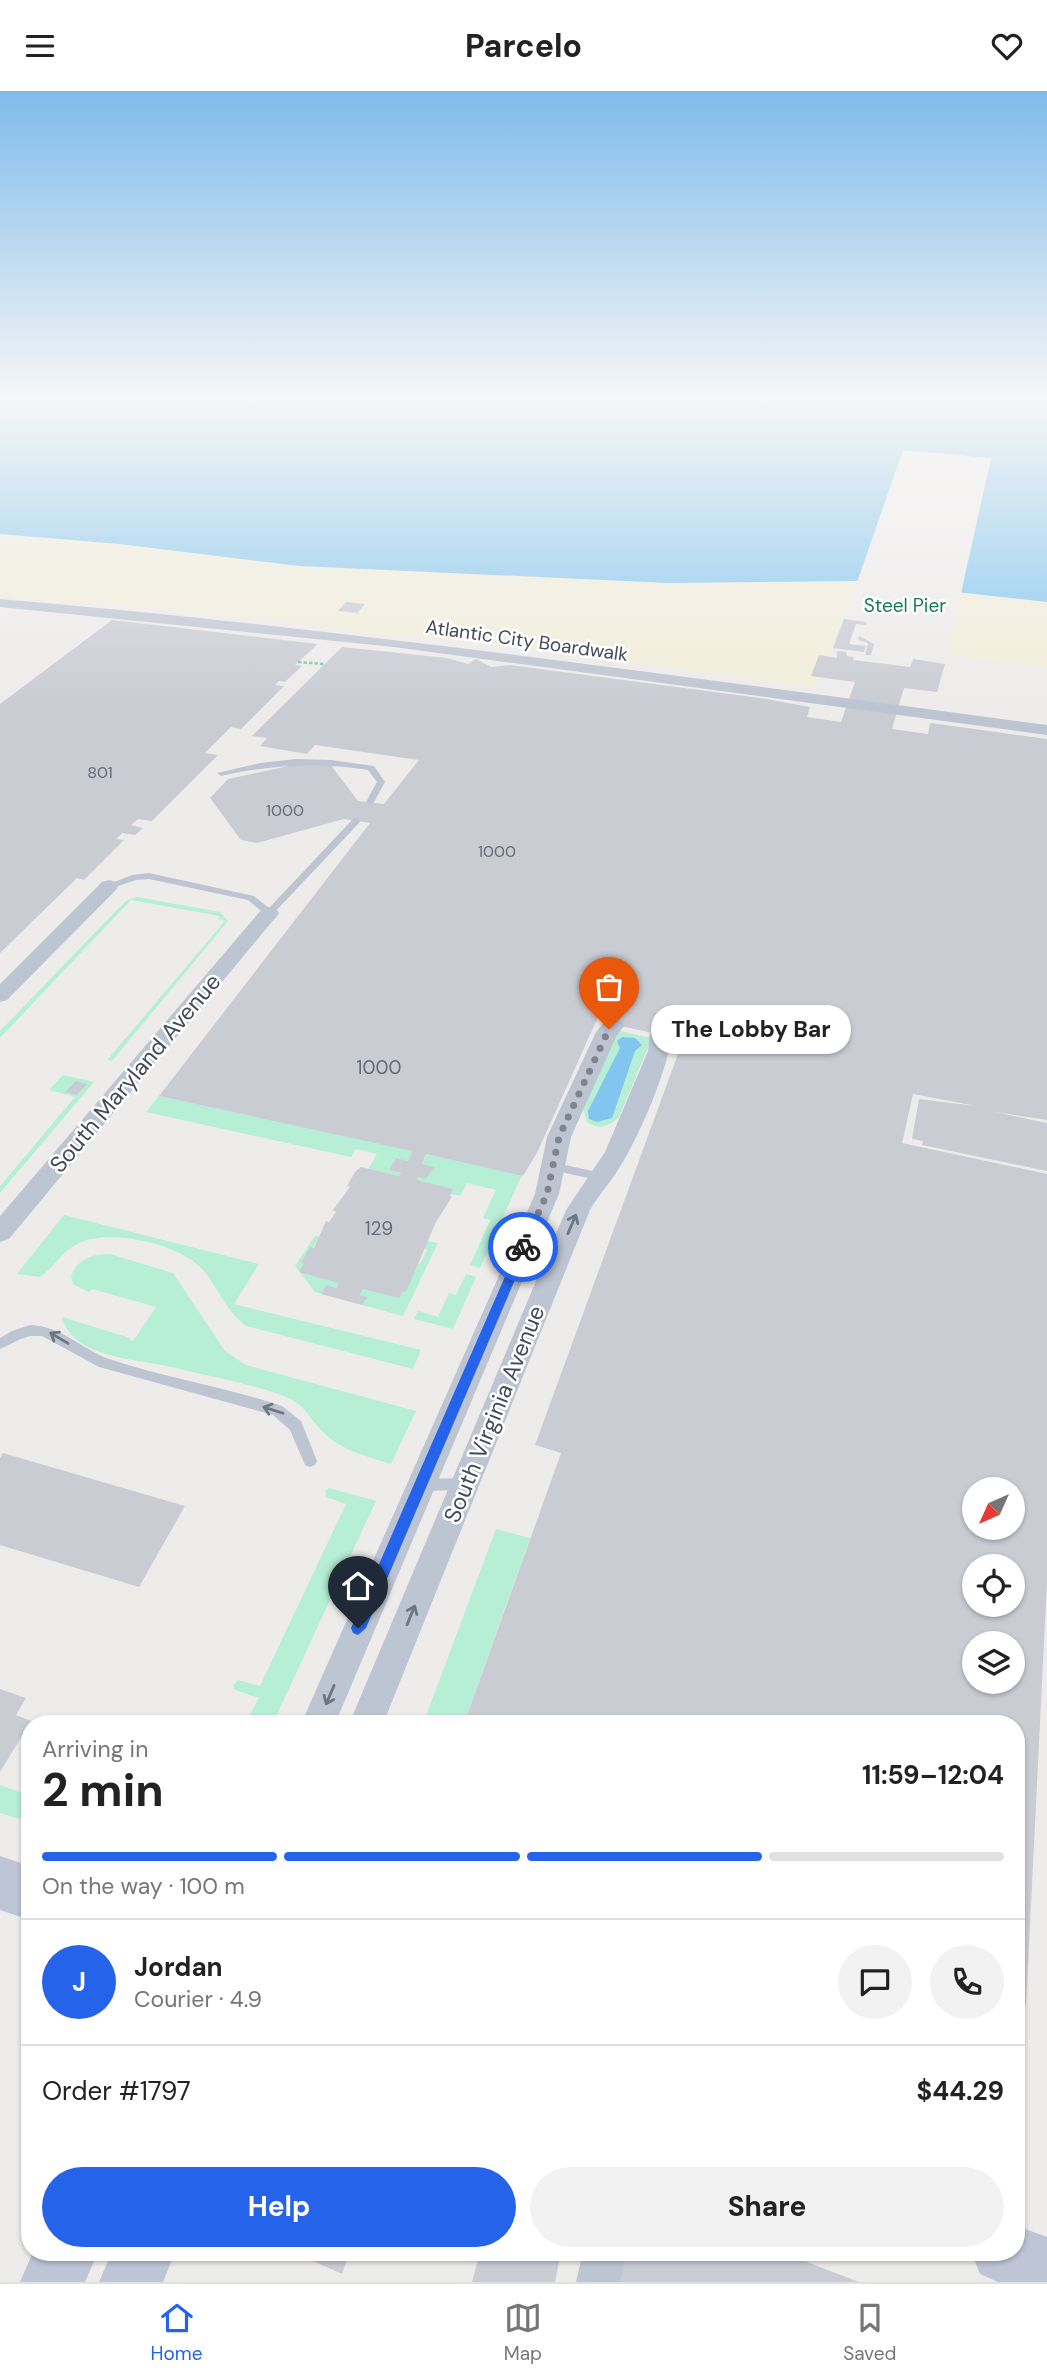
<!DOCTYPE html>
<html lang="en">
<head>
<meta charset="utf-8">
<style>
	body { margin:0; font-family:"DM Sans",sans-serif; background:#f2f2f2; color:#222; height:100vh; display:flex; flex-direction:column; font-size:26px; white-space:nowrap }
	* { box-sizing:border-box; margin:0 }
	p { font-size:23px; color:#767676 }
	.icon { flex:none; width:38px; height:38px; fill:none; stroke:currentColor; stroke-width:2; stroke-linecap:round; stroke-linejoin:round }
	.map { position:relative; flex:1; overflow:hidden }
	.details { position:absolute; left:21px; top:1624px; width:1004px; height:546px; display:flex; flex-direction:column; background:#fff; border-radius:28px; box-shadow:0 2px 5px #0004 }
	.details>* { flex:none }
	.needle { width:46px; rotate:225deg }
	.controls { position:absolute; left:962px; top:1386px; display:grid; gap:14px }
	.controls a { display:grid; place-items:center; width:63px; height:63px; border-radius:50%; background:#fff; box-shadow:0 2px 5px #0004; font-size:35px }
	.pin { position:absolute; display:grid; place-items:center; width:60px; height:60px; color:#fff; margin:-72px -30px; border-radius:50% 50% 50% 0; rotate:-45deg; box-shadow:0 0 7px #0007 }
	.pin .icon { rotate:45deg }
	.courier { position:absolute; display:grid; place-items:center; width:70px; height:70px; margin:-35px; border:5px solid #2563eb; border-radius:50%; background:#fff; color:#222; box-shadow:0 2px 9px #0007 }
	.bubble { position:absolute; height:49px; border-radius:24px; background:#fff; box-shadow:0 2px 5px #0004; font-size:23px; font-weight:700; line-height:49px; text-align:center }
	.summary em { font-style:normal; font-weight:700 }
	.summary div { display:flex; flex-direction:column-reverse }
	.summary { display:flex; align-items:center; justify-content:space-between; height:119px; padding:0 21px }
	h1 { font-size:46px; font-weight:700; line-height:52px }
	.bar { display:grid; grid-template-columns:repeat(4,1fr); gap:10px 7px; align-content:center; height:84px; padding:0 21px }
	.bar i { height:9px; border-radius:5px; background:#e0e0e0 }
	.bar .active { background:#2563eb }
	.bar p { grid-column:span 4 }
	.line { display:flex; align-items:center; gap:18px; padding:0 21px; border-top:2px solid #e0e0e0 }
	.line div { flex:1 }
	.round { display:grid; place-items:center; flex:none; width:74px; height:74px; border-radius:37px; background:#f2f2f2 }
	.primary-button { display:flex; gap:14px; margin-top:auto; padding:14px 21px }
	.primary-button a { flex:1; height:80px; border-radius:42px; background:#2563eb; color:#fff; font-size:28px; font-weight:700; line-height:80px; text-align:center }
	.primary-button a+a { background:#f2f2f2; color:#222 }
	header { display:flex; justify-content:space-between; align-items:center; height:91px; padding:0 21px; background:#fff; font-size:32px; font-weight:700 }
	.dock { display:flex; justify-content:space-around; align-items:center; height:98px; border-top:2px solid #e0e0e0; background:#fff; font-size:19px; color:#767676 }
	.dock a { display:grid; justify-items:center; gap:4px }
	.dock .active { color:#2563eb }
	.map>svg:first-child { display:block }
</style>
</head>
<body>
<header><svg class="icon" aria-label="menu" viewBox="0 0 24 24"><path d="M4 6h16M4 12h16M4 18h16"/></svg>Parcelo<svg class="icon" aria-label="heart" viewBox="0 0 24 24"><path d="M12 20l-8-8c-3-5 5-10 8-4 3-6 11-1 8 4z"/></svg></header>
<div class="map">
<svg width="1047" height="2191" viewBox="0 0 1047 2191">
	<rect width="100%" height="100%" fill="#eeeceb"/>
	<path fill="#b6efd6" d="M137 806 220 821 228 830 112 970 107 969 225 830 218 828 220 825 131 809 0 947V940L108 828 126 810Z
		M616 939 652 947 619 1026C609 1035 600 1040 587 1031L583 1017Z
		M63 984 94 991 0 1102V1095L75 1006 49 999Z
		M159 1005 393 1055 412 1060 408 1070 396 1067 389 1079 401 1082 399 1085 368 1078 377 1063 356 1058 351 1066 146 1021Z
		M426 1063 522 1084 480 1177 470 1174 490 1129 483 1127 496 1099 467 1092 460 1105 450 1103 452 1098 417 1089 418 1086 426 1088 433 1076 422 1073Z
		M64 1124 259 1173 234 1213 421 1259 413 1278 246 1235C227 1221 218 1197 203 1179 181 1153 112 1138 81 1151 62 1159 55 1176 40 1186L17 1183Z
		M315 1145 320 1146 302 1172 339 1192 336 1197 326 1194 321 1203 315 1201 295 1175Z
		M427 1150 438 1152 403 1225 362 1214 366 1206 360 1204 363 1198 406 1200 416 1172 420 1173 427 1159 424 1157Z
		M110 1163 173 1182 225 1260 246 1274 416 1320 391 1373C366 1365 342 1360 323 1341 312 1331 308 1319 294 1310 272 1297 208 1285 180 1278 146 1268 73 1270 62 1226L130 1247 129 1249 133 1250 156 1216 92 1198 89 1201 73 1193 71 1185C78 1168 92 1163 110 1163Z
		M466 1183 476 1186 453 1238 414 1228 418 1220 438 1226 449 1202 456 1204Z
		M329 1397 376 1410 273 1632 245 1633 259 1607 235 1599 233 1594 238 1589 260 1595 346 1413 326 1406 325 1400Z
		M496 1438 530 1447 464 1633H423Z
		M0 1694 30 1705V1725L23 1722 20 1728 0 1722Z"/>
	<path fill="#f1eeda" d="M13 445 119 453 300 475 668 492 857 490 828 566 819 565 811 584 819 586 814 596 605 568 613 556 601 555 598 558 579 555 572 564 167 518 0 505V453Z
		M961 504 1047 511V577L972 567 948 559Z"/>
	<path fill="#82c5ee" d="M0 309H1047V511L857 490 668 492 300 475 119 453 0 443Z
		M622 946 635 947 642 954 635 960 612 1027 597 1031 589 1028 588 1020 620 957 617 950Z"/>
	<path fill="#eeeceb" d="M903 359 991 367 960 507 856 494Z"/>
	<path fill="#caccd4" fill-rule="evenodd" d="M346 511 365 513 357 522 338 520Z
		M844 528 866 531V534L856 533 849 553 866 555 864 561 833 557Z
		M112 529 318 553 295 574 302 575 285 591 279 590 275 594 284 595 241 638 231 636 205 662 218 664 152 730 138 728 131 734 143 737 135 744 122 742 116 748 124 749 84 789 77 787 0 862V613Z
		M859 545 874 553 871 564H865L868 552 858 549Z
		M342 556 447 567 468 573 476 568 491 576 510 574 760 607 810 616 807 626 841 631 855 591 811 585 819 564 837 567V560L846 561 847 565 854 566 853 569 910 576 913 568 945 573 937 601 904 597 892 638 928 643 930 632 1047 648V1029L995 1021 1047 1032V1080L922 1054 923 1050 912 1048 919 1008 976 1015 913 1003 902 1052 1047 1083V1491L1026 1915 1017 1912V1633H464L561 1362 535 1354 686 941 671 938 670 942H653L611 933 610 927 599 924 537 1062 523 1085 426 1063 422 1073 434 1076 426 1088 418 1086 417 1089 453 1098 450 1105 452 1106 436 1131 406 1201 403 1200 399 1207 363 1198 360 1204 367 1206 362 1214 321 1203 326 1194 336 1197 339 1192 299 1181 304 1173 301 1172 310 1156 314 1157 326 1130 329 1131 336 1121 333 1119 350 1096 347 1095 355 1081 361 1076 399 1085 401 1082 389 1079 396 1067 408 1070 412 1060 159 1005 370 732 344 728 257 752 241 749 210 707 228 688 312 670 330 673 358 710 384 713 419 669 315 654 307 663 260 655 267 647 252 645ZM975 1398H1013V1437H975ZM975 1475H1013V1514H975ZM975 1552H1013V1591H975Z
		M76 990 87 993 77 1004 65 1001Z
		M3 1362 185 1415 139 1496 0 1454V1367Z
		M0 1598 26 1607 16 1624 31 1630 0 1681Z
		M293 2161H350L342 2183Z
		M480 2161H561L555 2191H472Z
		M623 2161H781L859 2191H616Z"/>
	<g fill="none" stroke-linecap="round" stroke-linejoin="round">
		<path stroke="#6eceaf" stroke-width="2.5" stroke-dasharray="3.5 2" stroke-linecap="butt" d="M298 571 324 573"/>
		<path fill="#bec5d2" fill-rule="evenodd" d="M296 668 331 669 374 675 385 691 374 711 370 714 366 711 377 691 368 679C317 671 271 674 221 685L217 682 260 672Z
			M356 727 360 730 359 732 272 824H266L248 809 149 788 136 789 109 798 104 795 132 784 149 782 254 805 269 817 353 728Z
			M551 1071 602 1082 608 1086 602 1090 547 1078 545 1075Z
			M30 1234C62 1235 81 1258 109 1268 166 1287 226 1296 282 1315L301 1330 317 1370 315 1374 310 1376 305 1374 290 1339 273 1324 99 1276 42 1245H30L21 1248 0 1258V1247L12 1240Z
			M465 1387 470 1389 472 1393 470 1397 465 1399 420 1400 415 1399 413 1394 415 1389 420 1388Z"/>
		<path fill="#bec5d2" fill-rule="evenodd" d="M0 508C351 538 698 588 1047 634V644L394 556 0 516Z
			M109 789 116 791 118 795 116 799 7 909 0 911V893L102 791Z
			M269 816 276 818 279 822 276 826 9 1148 0 1151V1125L262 818Z
			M614 927 625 934 617 944 571 1046 559 1103 335 1633H301L535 1103 547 1046 596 941 606 929Z
			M661 936 672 943C668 978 640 1044 621 1074 612 1090 599 1103 590 1119L383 1633H349L566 1119 605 1061 648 960 650 943Z
			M583 2161H627L620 2191H576Z"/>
		<path fill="#bdc5d6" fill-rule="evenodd" d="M0 1765 30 1775V1829L0 1819Z
			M1017 2135 1047 2146V2191H998L980 2183 971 2161H1017Z
			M33 2161H98L85 2191H20Z
			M112 2161H175L163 2191H99Z"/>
	</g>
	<defs><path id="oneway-shaft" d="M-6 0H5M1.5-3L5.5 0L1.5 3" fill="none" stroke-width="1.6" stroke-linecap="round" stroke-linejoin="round" transform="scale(1.75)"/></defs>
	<g stroke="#6e7683">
		<use href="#oneway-shaft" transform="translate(572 1133) rotate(-67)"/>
		<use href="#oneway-shaft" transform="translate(59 1247) rotate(-149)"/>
		<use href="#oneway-shaft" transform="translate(273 1319) rotate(-162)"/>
		<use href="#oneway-shaft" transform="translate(411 1524) rotate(-68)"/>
		<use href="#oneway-shaft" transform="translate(330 1604) rotate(113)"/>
	</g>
	<linearGradient id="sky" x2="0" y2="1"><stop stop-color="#7fbbea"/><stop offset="0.5" stop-color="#f7f6f6"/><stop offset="1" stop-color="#f7f6f6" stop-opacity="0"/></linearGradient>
	<rect width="1047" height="616" fill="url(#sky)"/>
	<path fill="#2563eb" d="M523 1151 529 1156 366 1537 358 1544 353 1542 351 1537 518 1156Z"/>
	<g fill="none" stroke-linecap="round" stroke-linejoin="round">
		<path stroke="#7f838c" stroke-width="7" stroke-dasharray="0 12.6" d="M523 1156 547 1103 559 1046 609 938"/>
	</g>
	<g text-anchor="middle" stroke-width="5" stroke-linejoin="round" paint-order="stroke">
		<g font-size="16" fill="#656b78">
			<text x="100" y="687">801</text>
			<text x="285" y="725">1000</text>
			<text x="497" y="766">1000</text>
		</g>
		<g font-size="19" fill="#137b59" stroke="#fff">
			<text x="905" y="521">Steel Pier</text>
		</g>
		<g font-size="19" fill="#434b59" stroke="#fff">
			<text transform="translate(527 549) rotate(8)" y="7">Atlantic City Boardwalk</text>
		</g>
		<g font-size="19" fill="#656b78">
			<text x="379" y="983">1000</text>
			<text x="379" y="1144">129</text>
		</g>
		<g font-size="23" fill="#434b59" stroke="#fff">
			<text transform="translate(135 982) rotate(-50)" y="8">South Maryland Avenue</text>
			<text transform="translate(494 1323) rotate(-68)" y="8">South Virginia Avenue</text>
		</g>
	</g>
</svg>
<div class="controls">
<a><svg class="needle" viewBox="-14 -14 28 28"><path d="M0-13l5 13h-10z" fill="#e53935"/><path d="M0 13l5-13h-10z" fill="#767676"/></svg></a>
<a><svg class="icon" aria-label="locate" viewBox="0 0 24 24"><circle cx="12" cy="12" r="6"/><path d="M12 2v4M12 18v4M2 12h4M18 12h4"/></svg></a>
<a><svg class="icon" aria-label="layers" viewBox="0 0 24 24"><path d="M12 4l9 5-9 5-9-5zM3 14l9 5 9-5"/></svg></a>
</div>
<div class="pin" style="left:609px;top:938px;background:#ea580c"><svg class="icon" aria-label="bag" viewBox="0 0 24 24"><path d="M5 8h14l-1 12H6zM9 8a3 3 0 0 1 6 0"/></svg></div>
<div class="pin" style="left:358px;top:1537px;background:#1f2937"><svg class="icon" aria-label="home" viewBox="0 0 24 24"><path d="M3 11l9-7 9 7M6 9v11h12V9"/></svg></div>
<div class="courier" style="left:523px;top:1156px"><svg class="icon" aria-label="bike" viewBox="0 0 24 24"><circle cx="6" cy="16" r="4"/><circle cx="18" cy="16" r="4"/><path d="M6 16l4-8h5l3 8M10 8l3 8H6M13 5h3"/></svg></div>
<div class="bubble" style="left:651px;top:914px;width:200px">The Lobby Bar</div>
<section class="details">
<div class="summary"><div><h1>2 min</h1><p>Arriving in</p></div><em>11:59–12:04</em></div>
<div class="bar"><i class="active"></i><i class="active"></i><i class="active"></i><i></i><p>On the way · 100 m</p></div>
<div class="line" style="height:126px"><b class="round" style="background:#2563eb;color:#fff">J</b><div><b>Jordan</b><p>Courier · 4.9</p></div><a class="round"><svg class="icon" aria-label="chat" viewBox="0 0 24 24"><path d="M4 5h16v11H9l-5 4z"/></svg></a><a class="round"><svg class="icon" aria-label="phone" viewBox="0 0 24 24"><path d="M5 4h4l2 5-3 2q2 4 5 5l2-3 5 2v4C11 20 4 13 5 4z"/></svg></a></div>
<div class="line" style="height:91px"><div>Order #1797</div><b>$44.29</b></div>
<div class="primary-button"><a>Help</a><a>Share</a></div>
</section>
</div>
<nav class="dock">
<a class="active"><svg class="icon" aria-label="home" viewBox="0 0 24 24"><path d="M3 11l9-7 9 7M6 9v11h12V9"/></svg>Home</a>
<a><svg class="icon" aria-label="map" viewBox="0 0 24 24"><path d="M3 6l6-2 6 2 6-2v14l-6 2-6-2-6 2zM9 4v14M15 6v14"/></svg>Map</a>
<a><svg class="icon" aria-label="saved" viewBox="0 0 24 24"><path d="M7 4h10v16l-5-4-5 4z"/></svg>Saved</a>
</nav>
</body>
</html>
